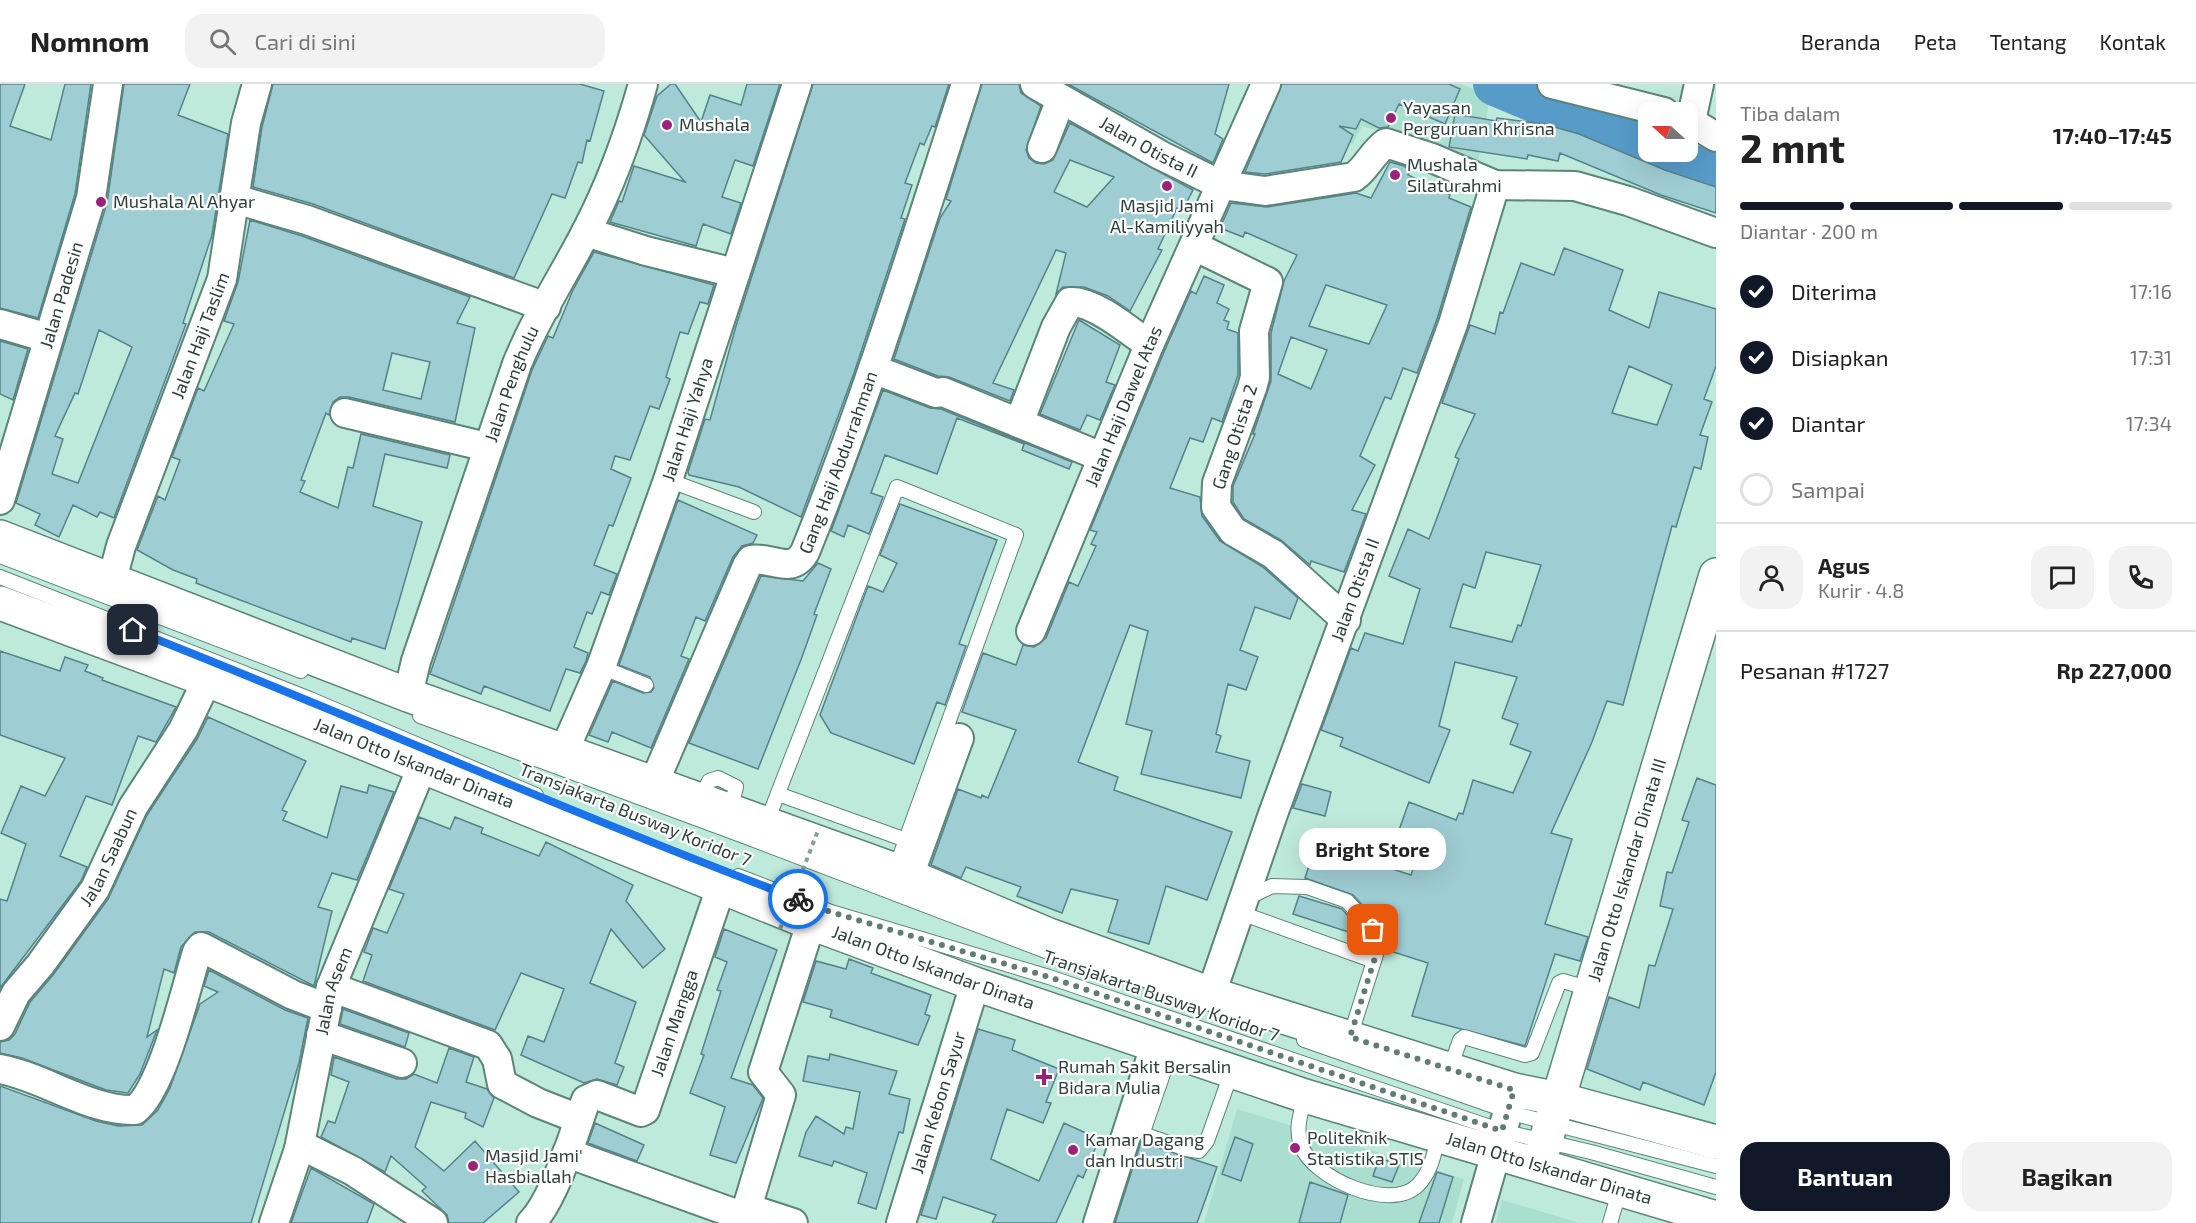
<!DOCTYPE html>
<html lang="id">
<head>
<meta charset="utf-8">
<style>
	body { margin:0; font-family:"Exo 2",sans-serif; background:#f2f2f2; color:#222; height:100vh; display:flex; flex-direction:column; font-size:22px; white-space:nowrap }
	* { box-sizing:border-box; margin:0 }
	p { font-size:20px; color:#767676 }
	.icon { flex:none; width:33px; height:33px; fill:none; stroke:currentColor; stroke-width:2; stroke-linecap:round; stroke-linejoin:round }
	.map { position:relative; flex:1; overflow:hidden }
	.sheet { display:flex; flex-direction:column; background:#fff; width:480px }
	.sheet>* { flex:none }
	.needle { width:39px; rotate:291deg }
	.controls { position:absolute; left:1638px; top:18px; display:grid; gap:12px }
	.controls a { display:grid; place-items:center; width:60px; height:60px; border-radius:12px; background:#fff; box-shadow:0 6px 24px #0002; font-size:30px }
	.pin { position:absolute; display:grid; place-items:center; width:51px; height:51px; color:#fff; margin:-26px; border-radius:12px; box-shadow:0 3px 9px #0006 }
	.courier { position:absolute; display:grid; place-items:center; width:60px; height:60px; margin:-30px; border:4px solid #1a73e8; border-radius:50%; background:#fff; color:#222; box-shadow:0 2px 8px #0007 }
	.bubble { position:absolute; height:42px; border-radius:18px; background:#fff; box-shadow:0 6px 24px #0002; font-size:20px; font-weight:700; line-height:42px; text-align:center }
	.summary em { font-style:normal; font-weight:700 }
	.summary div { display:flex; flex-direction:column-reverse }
	.summary { display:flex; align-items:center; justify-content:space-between; height:102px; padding:0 24px }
	h1 { font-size:39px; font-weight:700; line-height:45px }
	.bar { display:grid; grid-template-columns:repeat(4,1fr); gap:9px 6px; align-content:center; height:72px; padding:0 24px }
	.bar i { height:8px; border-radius:4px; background:#e0e0e0 }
	.bar .on { background:#111827 }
	.bar p { grid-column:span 4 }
	.line { display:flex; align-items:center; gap:15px; padding:0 24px; border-top:2px solid #e0e0e0 }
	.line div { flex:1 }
	.round { display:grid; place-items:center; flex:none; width:63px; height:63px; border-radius:18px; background:#f2f2f2 }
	ol { padding:0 24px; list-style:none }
	li { display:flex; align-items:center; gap:18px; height:66px }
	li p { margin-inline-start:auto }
	li .icon { padding:6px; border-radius:50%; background:#111827; color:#fff; stroke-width:4 }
	li:last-child { color:#767676 }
	li i { width:33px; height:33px; border:3px solid #e0e0e0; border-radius:50% }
	.cta { display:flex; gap:12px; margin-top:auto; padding:12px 24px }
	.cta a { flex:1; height:69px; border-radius:18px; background:#111827; color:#fff; font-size:24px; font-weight:700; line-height:69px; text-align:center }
	.cta a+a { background:#f2f2f2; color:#222 }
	header { display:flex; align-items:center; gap:36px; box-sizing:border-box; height:84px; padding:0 30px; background:#fff; border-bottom:2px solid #e0e0e0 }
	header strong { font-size:28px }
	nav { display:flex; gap:33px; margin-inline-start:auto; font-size:21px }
	.search { width:420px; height:54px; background:#f2f2f2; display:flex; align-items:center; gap:15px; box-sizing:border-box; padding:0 21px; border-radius:18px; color:#767676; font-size:22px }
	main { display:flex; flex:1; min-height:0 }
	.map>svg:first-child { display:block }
</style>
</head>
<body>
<header>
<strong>Nomnom</strong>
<div class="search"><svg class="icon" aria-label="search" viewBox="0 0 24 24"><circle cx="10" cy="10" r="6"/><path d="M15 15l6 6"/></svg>Cari di sini</div>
<nav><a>Beranda</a><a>Peta</a><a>Tentang</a><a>Kontak</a></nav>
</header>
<main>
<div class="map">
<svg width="1716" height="1139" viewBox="0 0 1716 1139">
	<rect width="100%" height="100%" fill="#beeadc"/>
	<path fill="#aadfcf" d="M1297 0H1461L1490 12 1478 78 1362 42 1353 60 1308 39Z
		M1237 1025 1464 1095 1452 1139H1204Z
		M1502 1116 1580 1139H1496Z"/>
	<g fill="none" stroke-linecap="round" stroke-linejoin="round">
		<path stroke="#579bc9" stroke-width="44" d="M1495 0 1648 64
			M1657 68 1716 93"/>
	</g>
	<path fill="#9fcdd4" stroke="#568288" stroke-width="1.5" fill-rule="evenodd" d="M0 0H25L10 42 51 56 65 0H91L75 110 38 234 0 224Z
		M124 0H190L178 31 228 50 212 151 183 239 186 240 114 434 100 428 97 433 73 421 59 453 35 441 40 430 16 419 107 119ZM99 246 132 263 78 399 52 390 63 355 55 352 75 309 78 310Z
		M273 0H580L604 7 590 57 587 56 582 79 578 78 565 114 552 110 514 194 313 120 253 103 262 43Z
		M671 0H675L701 38 710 11 741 21 747 0H780L753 82 735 76 722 113 741 119 731 150 703 140 696 162 610 138 619 117 622 118 634 82 685 98 644 51 657 12Z
		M813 0H949L935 43 932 42 924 61 920 59 905 99 912 101 901 134 905 135 854 289 801 433 739 403 689 391 688 388 705 335 710 336 736 242Z
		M982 0H1019L1021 9 1041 22 1026 66 1029 74 1036 79 1044 80 1053 76 1070 39 1193 106 1182 127 1177 124 1158 165 1162 166 1130 227 1108 212 1084 203H1063L1056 210 1066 169 1056 166 993 299 1014 306 1010 317 949 293 938 292 894 275 940 134 951 117 946 115ZM1070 76 1114 93 1087 123 1054 108Z
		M1068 0H1229L1215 50 1223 55 1213 79Z
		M1282 0H1449L1460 5 1445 40 1399 20 1388 43 1379 44 1361 35 1356 45 1339 42 1353 51 1341 78 1265 90 1245 88Z
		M1455 30 1496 37 1497 34 1544 40 1579 50 1665 86 1716 103V129L1661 111 1560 69 1558 77 1528 71 1527 75 1449 63Z
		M1390 78 1404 82 1411 86 1408 91 1450 111 1449 114 1471 123 1437 235 1417 289 1403 284 1391 315 1385 313 1360 372 1375 381 1352 426 1366 430 1344 488 1311 477 1310 481 1281 456 1244 435 1233 418V402L1255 350H1253L1271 297V249L1284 197 1297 171 1245 148 1243 153 1220 144 1231 119 1267 123 1356 109 1371 114ZM1326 201 1387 221 1369 260 1309 242ZM1291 253 1327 266 1311 305 1278 290Z
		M250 136 302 152 470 213 457 239 475 244 455 338 349 313H340L333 318 329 331 326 329 301 396 305 397 300 408 338 424 348 383 353 384 361 350 450 371 447 384 385 370 373 422 422 438 385 565 352 554 351 558 219 508 196 499 197 495 173 486 137 466 158 412 165 416 180 376 172 373 198 304 204 307 234 240 224 237 238 198ZM392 269 430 278 421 315 383 306Z
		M1564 164 1623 186 1609 226 1649 244 1659 208 1716 225V282L1704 315 1712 318 1700 351 1708 353 1701 385 1694 383 1676 443 1672 442 1623 621 1607 617 1592 658 1551 749 1572 755 1545 840 1588 853 1580 877 1555 870 1525 962 1412 932 1428 879 1387 866V858L1381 842 1353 811 1305 794 1316 760 1411 791 1423 754 1399 746 1409 718 1456 736 1459 729 1463 730 1473 696 1513 709 1531 668 1510 660 1518 640 1502 634 1517 593 1455 578 1439 642 1450 646 1429 699 1340 662 1343 654 1321 646 1351 564 1358 567 1365 549 1403 560 1420 505 1389 492 1408 445 1429 455 1459 375 1455 373 1475 330 1442 319 1470 241 1495 250 1500 228 1503 229 1521 179 1554 191ZM1629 282 1672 301 1657 341 1612 329ZM1486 468 1541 481 1521 542 1518 541 1512 558 1450 543 1463 500 1475 504Z
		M594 168 714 201 708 220 700 218 688 250 680 248 666 293 670 295 659 325 650 322 630 376 615 372 611 385 631 394 613 442 609 441 594 481 617 490 609 511 601 508 592 530 587 528 574 563 588 569 586 577 580 589 566 585 550 627 484 602 481 610 430 590 532 286 548 252 553 254 573 206Z
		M1204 192 1224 201 1217 219 1229 225 1224 236 1229 238 1227 245 1238 249V291L1222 338 1212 334 1203 358 1190 354 1170 404 1200 413 1202 432 1220 457 1263 483 1298 514 1290 535 1255 523 1240 566 1258 573 1246 606 1228 600 1216 650 1221 652 1216 668 1250 677 1241 714 1141 690 1152 647 1126 640 1148 547 1130 541 1078 678 1118 693 1114 706 1232 748 1207 816 1166 802 1149 860 1108 848 1118 816 1071 805 1062 829 1017 812 1021 803 966 783 961 794 931 781 958 705 981 714 982 711 988 714 1016 646 962 628 983 569 1016 581 1023 561 1034 563 1046 554 1069 498 1078 502 1096 462 1091 460 1097 448 1090 446 1164 268 1191 207 1196 210Z
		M1079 236 1120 261 1106 298 1115 301 1100 336 1087 331 1080 346 1040 330Z
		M0 257 28 265 13 316 0 310Z
		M883 306 930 324 941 325 1072 378 1069 385 1022 366 1024 360 957 334 937 390 885 371 871 409 883 413 869 450 848 441 844 453 831 447Z
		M678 416 757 451 753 459 742 462 733 473 705 537 696 533 681 572 689 575 651 664 612 648 608 658 589 651 613 597 643 609 651 608 654 604 650 593 619 581Z
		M900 420 997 456 959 560 966 562 945 621 937 618 914 680 831 649 820 631 868 502 883 508 897 479 880 471Z
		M818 479 831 485 814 530 817 531 802 573 758 685 689 659 761 492 803 497Z
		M0 567 60 587 65 573 88 581 85 587 103 594 102 596 176 623 156 658 138 652 112 721 86 712 60 772 87 783 81 797 0 904V815L7 817 26 760 1 749 21 702 45 712 65 674 0 651Z
		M208 633 306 677 282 726 287 728 283 736 327 754 341 702 367 709 369 701 394 708 357 796 332 789 318 823 332 827 314 902 209 848H195L181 863 174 889 164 885 147 953 157 946 140 990 128 1009 106 1006 22 974 0 969V958L9 956 15 950 30 918 53 891 108 815 147 731 197 655Z
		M1697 694 1716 701V988L1704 1021 1643 998 1640 1006 1587 985 1609 913 1639 924 1649 881 1655 882 1673 825 1660 822 1667 788 1672 789 1689 738 1682 736Z
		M1302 700 1331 708 1325 732 1293 724Z
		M419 733 450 745 455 733 483 744 481 749 539 772 546 758 633 801 626 817 665 865 643 884 611 845 590 899 636 918 615 979 624 983 617 1001 597 995 584 999 521 971 528 952 544 958 564 905 521 889 495 946 363 897 372 871 364 868 373 844 387 849 404 810 389 805Z
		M1299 812 1342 825 1367 854 1293 830Z
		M724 845 777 866 731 994 753 1001 763 1014 736 1079 710 1071 725 1023 690 1009 704 971 701 970 721 907 717 906 727 878 715 873Z
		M849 875 873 884 871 889 931 911 925 930 930 932 918 961 830 933 832 926 803 918 816 877 846 885Z
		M209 886 285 926 308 934 299 979 251 1139H0V1002L96 1037 118 1042 142 1041 158 1026 170 1004 200 920 218 908 204 902Z
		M343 925 409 949 405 963 340 940Z
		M978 945 1015 956 1012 966 1059 985 1046 1018 1051 1019 1043 1039 1007 1025 991 1075 1039 1097 1064 1039 1099 1055 1083 1094 1078 1091 1056 1139H992L996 1131 943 1113 936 1135 921 1131Z
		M449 964 474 973 466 998 487 1005 494 1014 483 1043 465 1034 466 1029 431 1018 415 1063 444 1087 475 1057 519 1108 483 1139H449L447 1131 422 1107 426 1103 391 1072 385 1088 321 1053 328 1037 335 1039 349 998 331 991 334 973 397 995H406L414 990 437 999Z
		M830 970 897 987 889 1010 910 1015 903 1049 899 1048 876 1125 858 1119 867 1089 834 1077 832 1082 799 1072 806 1048 816 1032 844 1050 846 1043 853 1045 860 1008 803 997 808 972 829 976Z
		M595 1039 644 1061 637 1077 588 1059Z
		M1235 1053 1253 1060 1241 1097 1222 1090Z
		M1141 1058 1217 1083 1197 1139H1115Z
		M1379 1074 1399 1081 1392 1098 1373 1092Z
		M311 1084 374 1120 367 1139H291Z
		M1437 1088 1453 1093 1439 1139H1419Z
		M1310 1098 1348 1111 1340 1139H1299Z"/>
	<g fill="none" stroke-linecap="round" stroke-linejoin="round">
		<defs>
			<path id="lane" d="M668 396 754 428
				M0 472 301 587
				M0 493 310 615 536 711
				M601 583 646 601
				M420 632 749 754 1056 871
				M778 710 906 756
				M701 716 709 697 718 694 736 703 730 727
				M766 740 897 403 1016 451 895 786
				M738 792 831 828 1049 893 1502 1047 1591 1068 1716 1103
				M1245 815 1272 802 1307 803 1347 817 1373 846 1379 861 1350 953
				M1238 828 1374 877
				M1304 956 1519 1031 1716 1082
				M1171 967 1144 1045 1146 1051 1186 1065 1199 1067 1207 1057 1232 987
				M1449 987 1460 956 1464 953 1525 971 1532 969 1559 899 1563 897 1590 905
				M1305 1012C1301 1029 1295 1044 1301 1061 1312 1094 1391 1129 1418 1101 1432 1087 1434 1068 1439 1051
				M1610 1139 1620 1105"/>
			<g id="street">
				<path id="s1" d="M1035 0 1160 71 1221 101 1265 107 1354 93C1367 84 1372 69 1386 59L1432 74 1495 101 1575 102 1628 117 1716 149"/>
				<path d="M1552 0 1664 28"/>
				<path d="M1688 36 1716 53"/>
				<path d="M1691 37 1699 0"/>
				<path d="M1042 64 1061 15"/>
				<path d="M235 115 307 136 546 223"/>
				<path d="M586 148 646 167 735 189"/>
				<path d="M1194 162 1268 198 1254 247 1255 293 1252 304 1217 399 1216 423 1233 447 1273 470 1346 536"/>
				<path d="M0 240 48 254"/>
				<path d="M873 285 936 309 943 308 1102 373"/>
				<path d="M345 329 487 363"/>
				<path d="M1019 339 1056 243 1070 218C1093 216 1131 248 1149 261"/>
				<path id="s2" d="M0 416 91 114 108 0"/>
				<path id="s3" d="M112 496 121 462 222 195 246 39 257 0"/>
				<path id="s4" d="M1031 547 1149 261 1266 0"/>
				<path id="s5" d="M408 611 416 577 517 280C536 233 564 191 587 146 611 100 629 50 643 0"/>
				<path id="s6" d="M564 667 601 583 668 396 797 0"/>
				<path id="s7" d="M654 699 747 482 751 476C772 472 791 492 805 468 867 315 915 157 966 0"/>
				<path d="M909 792 959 654"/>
				<path d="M331 903 488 961 497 975 502 1000 538 1019 579 1035"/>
				<path id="s8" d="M1211 910 1273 730 1453 240 1495 101"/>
				<path id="s9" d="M0 942 16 909 40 881 95 805 133 723 183 646 207 596"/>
				<path d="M321 951 402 979"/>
				<path d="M0 985C44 993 91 1028 135 1026 163 1005 186 904 197 868L201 863 293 911 327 924"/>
				<path d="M299 1065 305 1063 353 1087 433 1139"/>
				<path d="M567 1069 736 1130 747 1124 793 1139"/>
				<path d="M747 1124 781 1011 763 988 811 839"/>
				<path id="s10" d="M274 1139 299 1065 331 903 422 683"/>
				<path id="s11" d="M531 1139C555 1114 574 1049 586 1016L597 1011 641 1028 645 1026 721 803"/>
				<path id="s12" d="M901 1139 975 900"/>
				<path d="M1098 1139 1155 962"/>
				<path d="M1476 1139 1514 1006"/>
			</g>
			<g id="secondary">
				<path id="s13" d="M1539 1079 1716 491"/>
			</g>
			<g id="primary">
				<path d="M0 453 408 611 895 786 1049 851 1211 910 1514 1006 1559 1015 1716 1058"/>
				<path id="s14" d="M0 519 207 596 811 839 975 900 1305 1012 1716 1134"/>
			</g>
		</defs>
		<use href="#lane" stroke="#5c8579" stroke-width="16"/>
		<use href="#street" stroke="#5c8579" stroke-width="32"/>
		<use href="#secondary" stroke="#5c8579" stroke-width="36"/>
		<use href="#primary" stroke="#5c8579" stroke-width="36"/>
		<use href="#lane" stroke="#fff" stroke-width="14"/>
		<use href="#street" stroke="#fff" stroke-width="28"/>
		<use href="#secondary" stroke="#fff" stroke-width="33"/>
		<use href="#primary" stroke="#fff" stroke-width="33"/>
		<path stroke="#81a298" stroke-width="4" stroke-dasharray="4.5 4.5" stroke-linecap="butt" d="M780 845 819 744"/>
	</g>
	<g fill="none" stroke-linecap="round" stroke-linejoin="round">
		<path stroke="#607c73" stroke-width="6" stroke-dasharray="0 10.8" d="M798 815 831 828 1049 893 1502 1047 1514 1006 1350 953 1379 861 1373 846"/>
		<path stroke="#1a73e8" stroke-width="8" d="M133 546C355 633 574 731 798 815"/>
	</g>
	<g fill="#9a227b" stroke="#fff" stroke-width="2">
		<circle cx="1391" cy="34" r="6"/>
		<circle cx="667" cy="41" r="6"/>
		<circle cx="1395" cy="91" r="6"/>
		<circle cx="1167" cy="102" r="6"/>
		<circle cx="101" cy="118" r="6"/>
		<path d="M1041 984h6v6h6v6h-6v6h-6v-6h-6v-6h6z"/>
		<circle cx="1295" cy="1064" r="6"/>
		<circle cx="1073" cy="1066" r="6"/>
		<circle cx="473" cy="1082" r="6"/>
	</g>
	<g text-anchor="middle" stroke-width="4.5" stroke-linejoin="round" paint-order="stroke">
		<g font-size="18" fill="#2e403a" stroke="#fff" text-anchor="start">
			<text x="1403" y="30">Yayasan<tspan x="1403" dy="21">Perguruan Khrisna</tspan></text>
			<text x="679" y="47">Mushala</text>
			<text x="1407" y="87">Mushala<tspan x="1407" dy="21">Silaturahmi</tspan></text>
			<text x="113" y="124">Mushala Al Ahyar</text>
			<text x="1167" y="128" text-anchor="middle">Masjid Jami<tspan x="1167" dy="21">Al-Kamiliyyah</tspan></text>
			<text x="1058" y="989">Rumah Sakit Bersalin<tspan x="1058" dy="21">Bidara Mulia</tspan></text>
			<text x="1307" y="1060">Politeknik<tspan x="1307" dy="21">Statistika STIS</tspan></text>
			<text x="1085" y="1062">Kamar Dagang<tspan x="1085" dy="21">dan Industri</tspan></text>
			<text x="485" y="1078">Masjid Jami'<tspan x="485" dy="21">Hasbiallah</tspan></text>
		</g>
		<g font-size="18" fill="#2e403a" stroke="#fff">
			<text dy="6" stroke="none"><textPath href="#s1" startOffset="130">Jalan Otista II</textPath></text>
			<text dy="6" stroke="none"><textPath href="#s2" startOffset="214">Jalan Padesin</textPath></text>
			<text dy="6" stroke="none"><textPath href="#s3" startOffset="260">Jalan Haji Taslim</textPath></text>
			<text dy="6" stroke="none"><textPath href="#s5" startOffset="328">Jalan Penghulu</textPath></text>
			<text dy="6" stroke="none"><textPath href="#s4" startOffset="243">Jalan Haji Dawel Atas</textPath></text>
			<text dy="6" stroke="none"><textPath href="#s6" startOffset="354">Jalan Haji Yahya</textPath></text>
			<text transform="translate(1235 353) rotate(-72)" y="6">Gang Otista 2</text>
			<text dy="6" stroke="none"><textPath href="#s7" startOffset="398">Gang Haji Abdurrahman</textPath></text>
			<text dy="6" stroke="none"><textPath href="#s8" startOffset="429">Jalan Otista II</textPath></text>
			<text dy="6" stroke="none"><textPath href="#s14" startOffset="444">Jalan Otto Iskandar Dinata</textPath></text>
			<text transform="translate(635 731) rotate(22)" y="6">Transjakarta Busway Koridor 7</text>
			<text dy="6" stroke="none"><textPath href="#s9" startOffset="202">Jalan Saabun</textPath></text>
			<text dy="6" stroke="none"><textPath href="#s13" startOffset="306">Jalan Otto Iskandar Dinata III</textPath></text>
			<text dy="6" stroke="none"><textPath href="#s14" startOffset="1002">Jalan Otto Iskandar Dinata</textPath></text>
			<text dy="6" stroke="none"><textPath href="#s10" startOffset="240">Jalan Asem</textPath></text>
			<text transform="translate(1161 912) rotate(19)" y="6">Transjakarta Busway Koridor 7</text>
			<text dy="6" stroke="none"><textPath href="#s11" startOffset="291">Jalan Mangga</textPath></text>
			<text dy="6" stroke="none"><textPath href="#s12" startOffset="126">Jalan Kebon Sayur</textPath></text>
			<text dy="6" stroke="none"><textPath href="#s14" startOffset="1650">Jalan Otto Iskandar Dinata</textPath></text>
		</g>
	</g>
</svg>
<div class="controls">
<a><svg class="needle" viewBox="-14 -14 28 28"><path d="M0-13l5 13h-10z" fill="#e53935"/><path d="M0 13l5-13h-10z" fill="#767676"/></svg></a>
</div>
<div class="pin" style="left:1373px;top:846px;background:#ea580c"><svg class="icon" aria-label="bag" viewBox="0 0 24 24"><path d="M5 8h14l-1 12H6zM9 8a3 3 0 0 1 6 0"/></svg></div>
<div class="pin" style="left:133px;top:546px;background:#1f2937"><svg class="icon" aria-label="home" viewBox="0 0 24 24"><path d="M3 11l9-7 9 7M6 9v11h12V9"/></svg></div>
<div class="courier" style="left:798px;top:815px"><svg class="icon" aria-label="bike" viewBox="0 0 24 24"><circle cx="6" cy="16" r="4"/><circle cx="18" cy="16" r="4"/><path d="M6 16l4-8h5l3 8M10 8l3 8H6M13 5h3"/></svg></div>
<div class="bubble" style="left:1299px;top:744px;width:147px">Bright Store</div>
</div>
<section class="sheet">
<div class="summary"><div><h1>2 mnt</h1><p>Tiba dalam</p></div><em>17:40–17:45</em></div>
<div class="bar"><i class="on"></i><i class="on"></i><i class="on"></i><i></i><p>Diantar · 200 m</p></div>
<ol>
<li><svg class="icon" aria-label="check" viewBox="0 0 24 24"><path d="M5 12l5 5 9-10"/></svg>Diterima<p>17:16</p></li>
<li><svg class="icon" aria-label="check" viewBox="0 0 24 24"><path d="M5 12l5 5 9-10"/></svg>Disiapkan<p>17:31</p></li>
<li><svg class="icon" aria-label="check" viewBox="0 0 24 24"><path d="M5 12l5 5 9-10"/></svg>Diantar<p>17:34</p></li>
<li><i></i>Sampai</li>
</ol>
<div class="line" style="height:108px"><a class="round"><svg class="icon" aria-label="person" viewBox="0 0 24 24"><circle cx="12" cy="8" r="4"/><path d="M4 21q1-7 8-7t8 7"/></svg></a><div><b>Agus</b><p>Kurir · 4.8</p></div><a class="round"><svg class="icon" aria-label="chat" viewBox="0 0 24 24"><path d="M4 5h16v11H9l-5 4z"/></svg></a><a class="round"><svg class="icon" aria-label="phone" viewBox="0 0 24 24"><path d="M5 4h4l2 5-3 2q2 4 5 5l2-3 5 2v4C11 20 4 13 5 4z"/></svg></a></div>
<div class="line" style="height:78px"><div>Pesanan #1727</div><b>Rp 227,000</b></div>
<div class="cta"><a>Bantuan</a><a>Bagikan</a></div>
</section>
</main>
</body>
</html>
